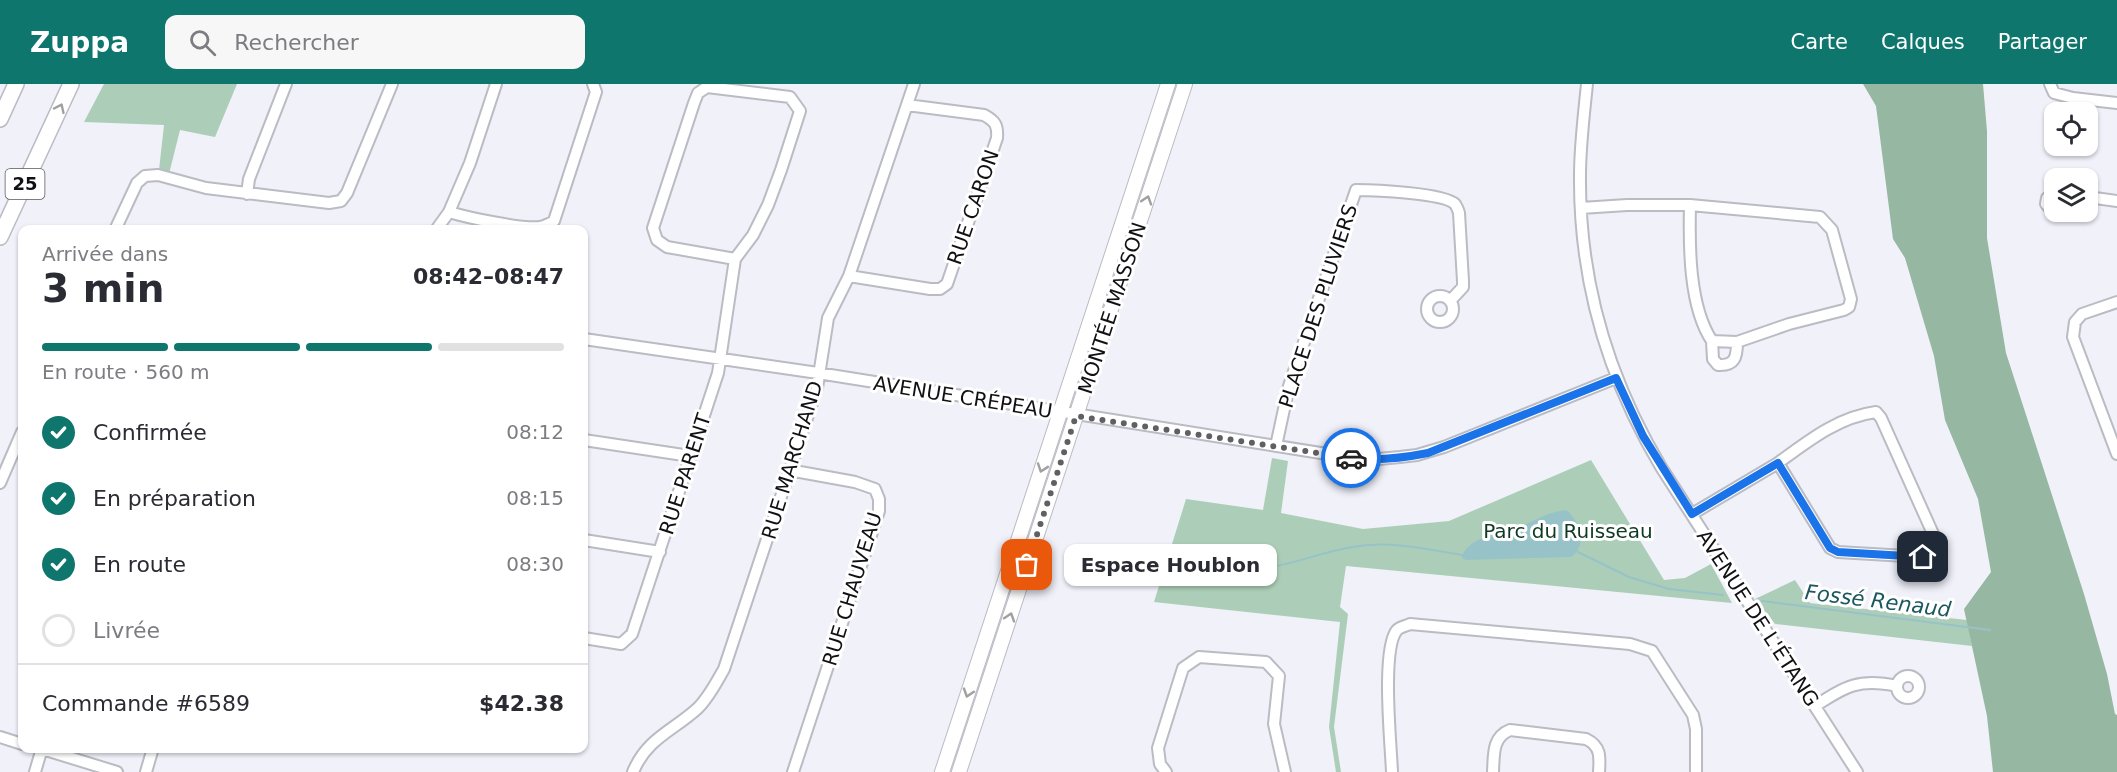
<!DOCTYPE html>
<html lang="fr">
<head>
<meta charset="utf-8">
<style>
	body { margin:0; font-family:"DejaVu Sans",sans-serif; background:#f7f7f7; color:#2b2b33; height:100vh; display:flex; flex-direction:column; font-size:22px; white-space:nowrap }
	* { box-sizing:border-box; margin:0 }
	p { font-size:20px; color:#7c7c81 }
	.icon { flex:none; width:33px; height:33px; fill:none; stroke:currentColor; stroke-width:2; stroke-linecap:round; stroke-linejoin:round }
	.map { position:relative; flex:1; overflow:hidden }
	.details { position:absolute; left:18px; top:141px; width:570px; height:528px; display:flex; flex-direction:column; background:#fff; border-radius:12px; box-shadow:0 2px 4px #0004 }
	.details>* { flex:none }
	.fabs { position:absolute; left:2044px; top:18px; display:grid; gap:12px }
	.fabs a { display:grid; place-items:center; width:54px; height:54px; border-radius:12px; background:#fff; box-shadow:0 2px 4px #0004; font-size:30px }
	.pin { position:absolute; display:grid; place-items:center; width:51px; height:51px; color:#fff; margin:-26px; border-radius:12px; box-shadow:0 3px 9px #0006 }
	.courier { position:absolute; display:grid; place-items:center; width:60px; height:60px; margin:-30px; border:4px solid #1a73e8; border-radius:50%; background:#fff; color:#222; box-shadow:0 2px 8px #0007 }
	.bubble { position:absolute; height:42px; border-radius:12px; background:#fff; box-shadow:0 2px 4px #0004; font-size:20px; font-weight:600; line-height:42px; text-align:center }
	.overview em { font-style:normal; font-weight:600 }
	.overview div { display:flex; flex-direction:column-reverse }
	.overview { display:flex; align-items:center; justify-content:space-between; height:102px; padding:0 24px }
	h1 { font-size:39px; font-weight:600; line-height:45px }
	.bar { display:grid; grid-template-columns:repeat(4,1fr); gap:9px 6px; align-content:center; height:72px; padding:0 24px }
	.bar i { height:8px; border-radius:4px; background:#e1e1e2 }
	.bar .active { background:#0f766e }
	.bar p { grid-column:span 4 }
	.line { display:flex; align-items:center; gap:15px; padding:0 24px; border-top:2px solid #e1e1e2 }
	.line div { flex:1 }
	ol { padding:0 24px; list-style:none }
	li { display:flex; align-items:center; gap:18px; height:66px }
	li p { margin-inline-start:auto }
	li .icon { padding:6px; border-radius:50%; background:#0f766e; color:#fff; stroke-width:4 }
	li:last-child { color:#7c7c81 }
	li i { width:33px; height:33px; border:3px solid #e1e1e2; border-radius:50% }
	header { display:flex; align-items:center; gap:36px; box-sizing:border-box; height:84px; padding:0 30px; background:#0f766e; color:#fff }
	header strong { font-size:28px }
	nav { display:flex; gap:33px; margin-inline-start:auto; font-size:21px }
	.search { width:420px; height:54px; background:#f7f7f7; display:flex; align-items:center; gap:15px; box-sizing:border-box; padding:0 21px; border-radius:12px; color:#7c7c81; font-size:22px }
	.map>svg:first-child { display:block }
</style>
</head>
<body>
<header>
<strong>Zuppa</strong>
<div class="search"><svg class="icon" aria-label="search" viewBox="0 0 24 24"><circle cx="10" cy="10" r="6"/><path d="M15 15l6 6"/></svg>Rechercher</div>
<nav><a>Carte</a><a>Calques</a><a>Partager</a></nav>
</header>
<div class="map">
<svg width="2117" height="688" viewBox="0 0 2117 688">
	<rect width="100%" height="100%" fill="#f0f1f9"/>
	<path fill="#acceb8" d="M104 0H237L215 53 180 46 169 90 159 86 164 41 84 38Z
		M1272 374 1288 377 1281 429 1363 445 1449 437 1591 376 1664 496 1685 494 1711 480 1732 519 1346 482 1340 523 1348 530 1334 643 1341 688H1336L1329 643 1340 538 1154 518 1186 415 1263 426Z
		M1795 496 1810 519 1967 536 1972 562 1775 540 1755 515Z"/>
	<path fill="#96b7a2" d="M1863 0H1983L1987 47V154L2006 269 2084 510 2107 590 2115 630 2117 631V688H1993L1987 632 1964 525 1991 488 1978 415 1945 336 1934 272 1905 174 1893 155 1876 22Z"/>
	<path fill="#97c3c8" d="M1566 426C1580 436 1588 462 1571 473L1466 476 1462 474C1465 453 1505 448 1521 442 1537 436 1550 427 1566 426Z"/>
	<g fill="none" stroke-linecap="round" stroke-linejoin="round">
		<path stroke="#97c3c8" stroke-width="2" d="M1578 468 1629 493 1669 505 1723 511
			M1230 482C1280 490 1305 471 1352 463 1389 456 1425 465 1462 471
			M1762 517 1990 546"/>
		<defs>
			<path id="minor" d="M1587 0C1584 30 1580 61 1580 91 1579 196 1608 294 1661 383L1857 688
				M2050 0 2054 9 2073 14 2117 19
				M247 110 249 95 286 0
				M2055 110 2047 114 2046 120 2053 128H2060
				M2088 113 2117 117
				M1581 124 1627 121H1690L1820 133 1832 146 1851 215 1849 223 1844 226 1789 240 1737 258 1712 257C1689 223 1689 162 1690 121
				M449 128C469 134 521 145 540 143 545 142 549 140 554 137L596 8 593 0
				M115 146 137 99 145 92 158 91 206 104 329 119 341 117 347 109 392 0
				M436 146 449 128 470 79 496 0
				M849 192 930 205H940L947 200 997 54C998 41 995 37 984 31L907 21
				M1427 225a13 13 0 1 1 26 0a13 13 0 1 1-26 0Z
				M2117 218 2082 230 2075 238 2073 253 2117 370
				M584 255 818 289 1352 374 1368 376 1400 373 1417 371 1444 363 1616 294
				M1712 257 1713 275 1718 281C1735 282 1737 273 1737 258
				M584 356 690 372
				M1276 362 1289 302 1356 106C1373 106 1444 109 1455 120 1456 121 1459 128 1459 129L1463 197V203L1450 217
				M789 386 855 398 875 405 879 415V427L793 688
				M0 399 22 348
				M1692 430 1778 379 1830 464 1838 468 1923 473C1932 467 1934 462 1934 452L1881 334 1876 328C1838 333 1808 357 1778 379
				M584 456 660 468
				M584 554 621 560 632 550 718 289 735 175 753 151 768 121 781 86 800 27 790 13 707 3 698 9 694 19 653 144 657 156 667 163 735 175
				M1897 603a11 11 0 1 1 22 0a11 11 0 1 1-22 0Z
				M1815 622C1846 602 1859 594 1897 602
				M0 653 22 660
				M39 664 117 688
				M35 688 42 664
				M146 688 153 664
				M633 688C647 654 673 647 698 624 709 613 716 599 724 585L817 304 828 234 849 192 914 0
				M1166 688 1160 680 1158 664 1183 584 1199 573 1266 578 1279 592 1274 640 1285 688
				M1392 688C1391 661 1381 565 1397 546 1400 543 1406 542 1410 540L1630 560 1652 567 1693 631 1696 645V688
				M1493 688C1494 671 1492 653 1510 646L1586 655C1601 662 1600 673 1599 688"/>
			<path id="major" d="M942 688 1168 0
				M959 688 1185 0"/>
			<path id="highway" d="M0 35 16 0
				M0 153 71 0"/>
		</defs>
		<use href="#minor" stroke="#babbc3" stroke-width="14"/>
		<use href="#major" stroke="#babbc3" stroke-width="16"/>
		<use href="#highway" stroke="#babbc3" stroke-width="18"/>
		<use href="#minor" stroke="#fff" stroke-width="10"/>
		<use href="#major" stroke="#fff" stroke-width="14"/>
		<use href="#highway" stroke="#fff" stroke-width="15"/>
	</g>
	<defs><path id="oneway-chevron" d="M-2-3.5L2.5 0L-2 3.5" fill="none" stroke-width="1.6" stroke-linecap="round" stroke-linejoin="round" transform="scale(1.5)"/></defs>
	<g stroke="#a0a0a1">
		<use href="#oneway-chevron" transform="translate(60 24) rotate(-65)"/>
		<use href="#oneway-chevron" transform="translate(1147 116) rotate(-72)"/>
		<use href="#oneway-chevron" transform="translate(1042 384) rotate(109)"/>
		<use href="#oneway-chevron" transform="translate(1010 533) rotate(-72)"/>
		<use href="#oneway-chevron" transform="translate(968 609) rotate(108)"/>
	</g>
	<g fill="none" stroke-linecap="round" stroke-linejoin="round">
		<path stroke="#5f5f64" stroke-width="6" stroke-dasharray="0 10.8" d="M1027 481 1076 332 1351 374"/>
		<path stroke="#1a73e8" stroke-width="8" d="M1351 374C1376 377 1403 374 1428 369L1616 294 1643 352 1692 430 1778 379 1830 464 1838 468 1923 473"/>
	</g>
	<g text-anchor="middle" stroke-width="6" stroke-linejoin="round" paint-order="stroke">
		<rect fill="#fff" stroke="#58585a" stroke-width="1.5" x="5.5" y="85" width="39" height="30" rx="4.5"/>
		<g font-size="18" font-weight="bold" fill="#111114">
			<text x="25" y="106">25</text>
		</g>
		<g font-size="20" fill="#111114" stroke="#fff">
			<text transform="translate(973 123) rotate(-71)" y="7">RUE CARON</text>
			<text transform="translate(1318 222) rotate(-72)" y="7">PLACE DES PLUVIERS</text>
			<text transform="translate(1112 224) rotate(-72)" y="7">MONTÉE MASSON</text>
			<text transform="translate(963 313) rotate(9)" y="7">AVENUE CRÉPEAU</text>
			<text transform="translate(792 376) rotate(-73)" y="7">RUE MARCHAND</text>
			<text transform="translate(685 390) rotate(-72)" y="7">RUE PARENT</text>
			<text transform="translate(852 505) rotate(-73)" y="7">RUE CHAUVEAU</text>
			<text transform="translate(1758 534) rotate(57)" y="7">AVENUE DE L'ÉTANG</text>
		</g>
		<g font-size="20" fill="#0e3924" stroke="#fff">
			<text x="1568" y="454">Parc du Ruisseau</text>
		</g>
		<g font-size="21" font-style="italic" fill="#1b585e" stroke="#fff">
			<text transform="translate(1878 517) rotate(7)" y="7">Fossé Renaud</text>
		</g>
	</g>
</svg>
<div class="fabs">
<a><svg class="icon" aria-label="locate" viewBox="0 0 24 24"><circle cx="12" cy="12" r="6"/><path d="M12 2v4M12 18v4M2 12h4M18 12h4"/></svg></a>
<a><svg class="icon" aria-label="layers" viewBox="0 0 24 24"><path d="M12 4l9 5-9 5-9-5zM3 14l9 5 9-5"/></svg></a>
</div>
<div class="pin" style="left:1027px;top:481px;background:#ea580c"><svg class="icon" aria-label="bag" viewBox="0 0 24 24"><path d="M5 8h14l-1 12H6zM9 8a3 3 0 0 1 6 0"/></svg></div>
<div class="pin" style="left:1923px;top:473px;background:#1f2937"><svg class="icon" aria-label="home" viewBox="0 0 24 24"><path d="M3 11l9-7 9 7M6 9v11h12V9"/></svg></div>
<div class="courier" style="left:1351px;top:374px"><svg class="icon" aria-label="car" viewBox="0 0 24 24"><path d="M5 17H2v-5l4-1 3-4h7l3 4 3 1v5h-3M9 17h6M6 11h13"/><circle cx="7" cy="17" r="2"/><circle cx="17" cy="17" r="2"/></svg></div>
<div class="bubble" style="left:1064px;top:460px;width:213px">Espace Houblon</div>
<section class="details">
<div class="overview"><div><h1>3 min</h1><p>Arrivée dans</p></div><em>08:42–08:47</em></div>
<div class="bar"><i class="active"></i><i class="active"></i><i class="active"></i><i></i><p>En route · 560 m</p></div>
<ol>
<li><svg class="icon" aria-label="check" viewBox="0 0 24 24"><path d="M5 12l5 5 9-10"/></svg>Confirmée<p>08:12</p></li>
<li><svg class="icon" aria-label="check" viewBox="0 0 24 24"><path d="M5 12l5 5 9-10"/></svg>En préparation<p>08:15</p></li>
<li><svg class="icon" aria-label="check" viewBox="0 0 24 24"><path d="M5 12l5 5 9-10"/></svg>En route<p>08:30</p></li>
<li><i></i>Livrée</li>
</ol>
<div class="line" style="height:78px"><div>Commande #6589</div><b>$42.38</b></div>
</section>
</div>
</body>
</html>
